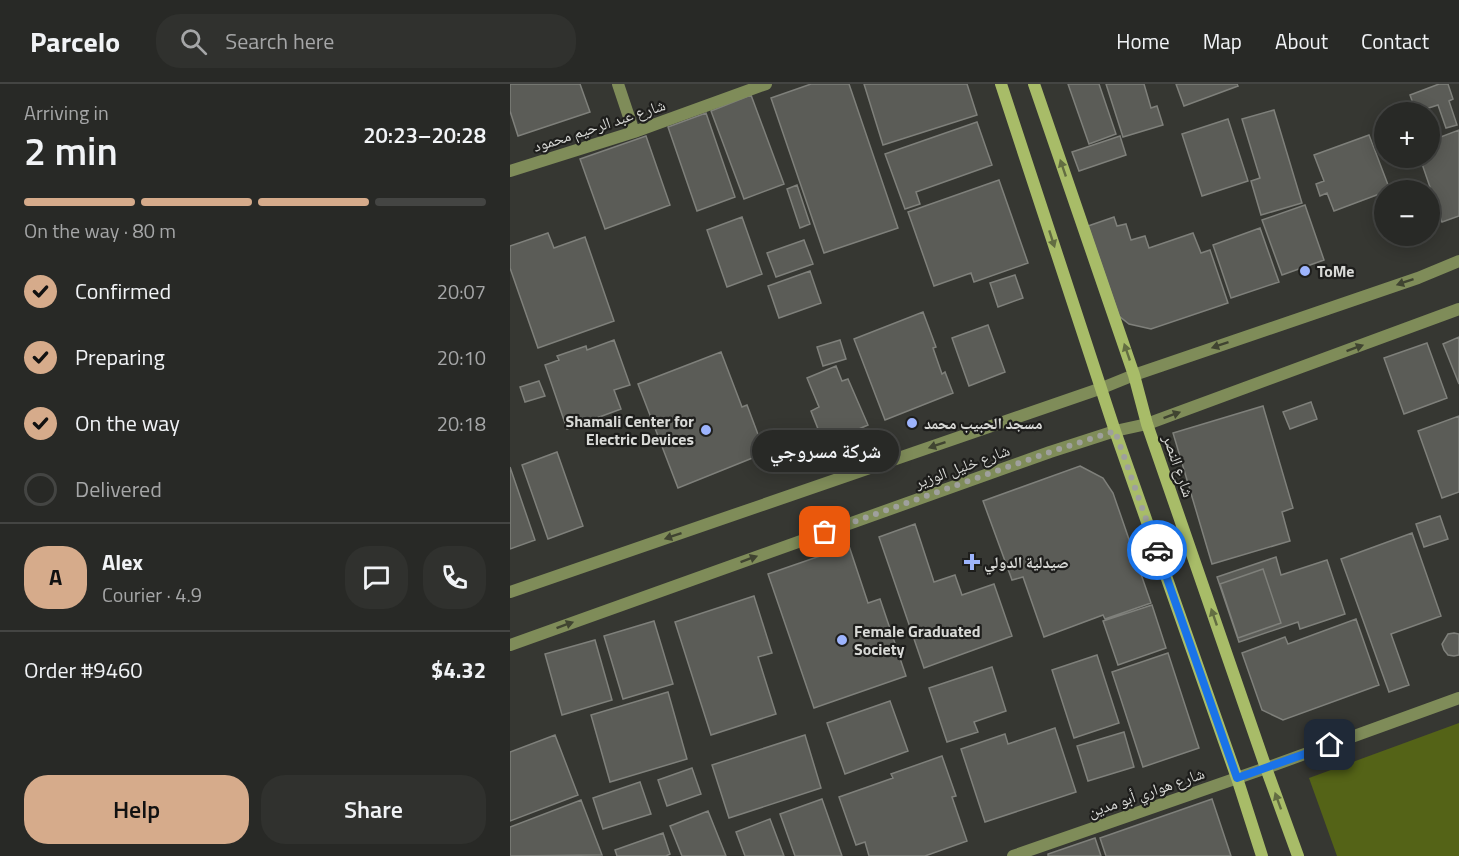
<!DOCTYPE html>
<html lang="en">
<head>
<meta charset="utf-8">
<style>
	body { margin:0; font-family:"Titillium Web","Noto Naskh Arabic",sans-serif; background:#30312e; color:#f1f3f6; height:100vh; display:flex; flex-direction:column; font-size:22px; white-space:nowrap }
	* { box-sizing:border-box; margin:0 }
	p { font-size:20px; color:#a5a6a7 }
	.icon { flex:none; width:33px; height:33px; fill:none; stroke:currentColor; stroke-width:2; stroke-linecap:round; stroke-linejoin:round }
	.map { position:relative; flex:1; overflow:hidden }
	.details { display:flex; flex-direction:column; background:#282926; width:510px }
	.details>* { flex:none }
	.buttons { position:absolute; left:864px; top:18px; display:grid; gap:12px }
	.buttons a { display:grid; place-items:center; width:66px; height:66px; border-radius:50%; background:#282926; box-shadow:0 3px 15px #0003,0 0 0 2px #444543; font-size:30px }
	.pin { position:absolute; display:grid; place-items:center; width:51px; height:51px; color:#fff; margin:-26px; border-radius:12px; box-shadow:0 3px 9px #0006 }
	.courier { position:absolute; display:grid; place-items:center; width:60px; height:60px; margin:-30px; border:4px solid #1a73e8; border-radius:50%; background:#fff; color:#222; box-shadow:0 2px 8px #0007 }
	.bubble { position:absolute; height:42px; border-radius:21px; background:#282926; box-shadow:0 3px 15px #0003,0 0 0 2px #444543; font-size:20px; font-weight:600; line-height:42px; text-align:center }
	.summary em { font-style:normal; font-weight:600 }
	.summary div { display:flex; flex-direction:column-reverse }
	.summary { display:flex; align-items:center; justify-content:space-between; height:102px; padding:0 24px }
	h1 { font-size:39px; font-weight:600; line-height:45px }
	.bar { display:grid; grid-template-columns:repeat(4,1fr); gap:9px 6px; align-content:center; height:72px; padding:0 24px }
	.bar i { height:8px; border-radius:4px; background:#444543 }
	.bar .on { background:#d6ab8b }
	.bar p { grid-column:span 4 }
	.line { display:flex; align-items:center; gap:15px; padding:0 24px; border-top:2px solid #444543 }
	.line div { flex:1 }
	.round { display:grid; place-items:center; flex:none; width:63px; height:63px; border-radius:24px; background:#30312e }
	ol { padding:0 24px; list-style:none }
	li { display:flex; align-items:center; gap:18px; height:66px }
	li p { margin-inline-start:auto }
	li .icon { padding:6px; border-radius:50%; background:#d6ab8b; color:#111; stroke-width:4 }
	li:last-child { color:#a5a6a7 }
	li i { width:33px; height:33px; border:3px solid #444543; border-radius:50% }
	.button { display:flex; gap:12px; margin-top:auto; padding:12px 24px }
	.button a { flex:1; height:69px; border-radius:24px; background:#d6ab8b; color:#111; font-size:24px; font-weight:600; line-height:69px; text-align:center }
	.button a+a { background:#30312e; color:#f1f3f6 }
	header { display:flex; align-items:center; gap:36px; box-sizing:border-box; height:84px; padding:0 30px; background:#282926; border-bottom:2px solid #444543 }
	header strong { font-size:28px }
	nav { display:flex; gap:33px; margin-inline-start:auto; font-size:21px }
	.search { width:420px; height:54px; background:#30312e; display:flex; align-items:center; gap:15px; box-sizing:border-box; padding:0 21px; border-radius:24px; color:#a5a6a7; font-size:22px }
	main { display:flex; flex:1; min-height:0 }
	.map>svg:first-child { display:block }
</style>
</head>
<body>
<header>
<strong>Parcelo</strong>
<div class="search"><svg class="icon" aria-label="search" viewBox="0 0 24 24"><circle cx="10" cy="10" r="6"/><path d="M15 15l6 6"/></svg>Search here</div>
<nav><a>Home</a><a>Map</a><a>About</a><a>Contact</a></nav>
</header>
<main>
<section class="details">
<div class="summary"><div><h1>2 min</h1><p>Arriving in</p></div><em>20:23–20:28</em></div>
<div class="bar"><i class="on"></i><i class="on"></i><i class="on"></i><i></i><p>On the way · 80 m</p></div>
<ol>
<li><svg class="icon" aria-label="check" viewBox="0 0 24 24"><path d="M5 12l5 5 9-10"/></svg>Confirmed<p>20:07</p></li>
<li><svg class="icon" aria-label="check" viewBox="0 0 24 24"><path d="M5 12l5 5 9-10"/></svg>Preparing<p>20:10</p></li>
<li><svg class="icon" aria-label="check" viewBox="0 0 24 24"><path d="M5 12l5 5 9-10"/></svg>On the way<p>20:18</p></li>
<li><i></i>Delivered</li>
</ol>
<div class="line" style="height:108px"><b class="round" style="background:#d6ab8b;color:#111">A</b><div><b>Alex</b><p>Courier · 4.9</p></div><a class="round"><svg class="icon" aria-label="chat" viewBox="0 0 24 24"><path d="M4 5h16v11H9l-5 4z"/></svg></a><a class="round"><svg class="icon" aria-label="phone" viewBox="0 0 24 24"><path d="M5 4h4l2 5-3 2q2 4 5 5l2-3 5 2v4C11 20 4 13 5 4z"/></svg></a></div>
<div class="line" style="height:78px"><div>Order #9460</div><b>$4.32</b></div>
<div class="button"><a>Help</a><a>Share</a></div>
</section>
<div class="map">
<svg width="949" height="772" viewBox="0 0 949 772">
	<rect width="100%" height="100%" fill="#363732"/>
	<path fill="#546317" d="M949 639V772H827L799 694Z"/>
	<path fill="#5b5c57" stroke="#7f807b" stroke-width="1.5" d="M0 0H70L80 28 8 52 0 27Z
		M301 0H339L388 144 314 169 261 14Z
		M354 0H457L467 31 373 61Z
		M558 0H589L606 50 579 60Z
		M596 0H634L641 24 647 22 653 41 613 53Z
		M666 0H727L728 2 674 22Z
		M929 0H938L943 15 939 17 947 41 936 44 928 21 906 28 900 11Z
		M241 11 274 100 234 115 201 27Z
		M764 26 792 119 751 131 741 97 750 94 732 35Z
		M196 29 225 113 187 127 158 43Z
		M718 35 738 97 692 112 672 50Z
		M467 38 482 81 406 108 410 120 395 125 375 70Z
		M949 46V132L932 138 910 74H920V57Z
		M859 51 880 106 824 127 817 109 810 112 806 100 814 97 804 71Z
		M136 52 160 121 95 145 70 75Z
		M610 52 616 71 569 87 562 68Z
		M489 96 518 179 464 198 461 189 424 202 398 128Z
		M287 101 300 140 290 144 277 105Z
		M795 121 814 176 772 191 752 136Z
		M232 133 252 190 217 203 197 146Z
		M604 133 607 142 616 140 621 156 635 152 639 164 683 149 691 169 700 166 718 219 641 245 619 240 609 232 578 142Z
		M750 144 769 198 721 214 703 161Z
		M38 149 44 164 75 153 104 237 28 264 0 184V162Z
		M294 156 303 180 266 193 257 169Z
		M300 187 311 219 269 234 258 202Z
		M505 191 513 214 488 223 480 199Z
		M413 228 426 263 423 264 432 290 435 288 443 309 375 336 344 255Z
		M478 241 495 288 459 302 442 254Z
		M949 253V300L933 260Z
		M104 256 120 301 104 306 111 325 57 345 35 281 49 276 47 272 76 262 77 266Z
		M330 256 336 275 313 282 307 263Z
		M917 259 937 314 894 330 874 274Z
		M211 268 232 323 237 321 255 369 168 404 128 300Z
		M326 282 332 297 338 295 358 341 314 360 301 327 309 323 297 294Z
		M29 297 35 312 15 318 10 303Z
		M801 318 807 335 780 345 773 328Z
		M753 322 783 424 772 428 780 457 702 480 663 349Z
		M949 332V408L932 414 908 347Z
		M47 368 73 442 38 455 12 381Z
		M570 382 593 394 603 409 641 519 595 535 593 531 534 553 513 493 502 496 473 417Z
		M0 383 25 456 0 465Z
		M930 432 938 455 914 463 906 440Z
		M405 440 424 498 445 491 452 511 484 500 502 552 414 584 369 453Z
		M902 449 931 532 881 550 899 601 879 608 831 475Z
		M339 462 358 519 370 515 396 592 304 624 258 490Z
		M766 473 771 491 817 476 835 530 790 545 788 538 729 558 707 493Z
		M753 485 771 539 728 554 710 500Z
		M244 512 262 569 248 573 266 630 201 651 165 538Z
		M642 521 656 564 608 581 593 537Z
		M846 535 869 601 773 636 752 626 732 569 775 553 778 560Z
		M144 537 163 600 113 615 94 552Z
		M944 549 949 550V571L944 572 938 571 934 566 932 560 938 550Z
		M85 556 102 616 52 631 35 570Z
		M658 569 689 664 633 683 602 588Z
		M587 571 609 639 564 654 542 586Z
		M482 583 496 627 464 638 468 648 437 658 419 604Z
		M158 608 177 675 100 698 81 631Z
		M380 617 398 667 335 690 317 639Z
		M545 644 566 708 475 738 451 665 495 650 498 660Z
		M614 648 624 683 578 697 567 662Z
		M45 651 68 711 0 737V668Z
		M295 651 311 704 219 734 202 681Z
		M432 672 446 712 442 713 457 757 415 772H359L355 758 346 761 329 713 383 694 381 690Z
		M182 684 191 710 157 722 148 696Z
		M130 698 141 730 93 745 83 714Z
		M312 715 332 772H285L270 730Z
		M702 715 721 772H596L590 754Z
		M71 716 92 771 0 772V743Z
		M198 727 216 772H172L160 742Z
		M260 735 274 772H235L226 748Z
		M153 749 160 770 156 772H107L105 766Z
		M585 754 591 772H538V770Z"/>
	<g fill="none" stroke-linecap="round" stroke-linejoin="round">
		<path stroke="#7f8c59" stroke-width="12" d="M108 0 124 48
			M0 87 124 48 256 0
			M0 508 592 304 624 291 908 194 949 177
			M0 561 540 368 605 347 637 340 949 225
			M503 772 756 684 949 614"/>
		<path stroke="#a8bc68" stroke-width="12" d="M491 0 605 347 727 694 752 772
			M524 0 624 291 637 340 756 684 788 772"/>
	</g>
	<defs><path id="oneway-solid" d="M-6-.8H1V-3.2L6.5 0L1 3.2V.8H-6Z" transform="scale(1.5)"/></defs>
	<g fill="#636d42">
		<use href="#oneway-solid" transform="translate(553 84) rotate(-109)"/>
		<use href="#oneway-solid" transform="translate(542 155) rotate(72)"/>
		<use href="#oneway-solid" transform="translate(617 268) rotate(-109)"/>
		<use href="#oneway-solid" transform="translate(704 533) rotate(-109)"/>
		<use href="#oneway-solid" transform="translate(768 717) rotate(-110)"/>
	</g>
	<g fill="#404431">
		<use href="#oneway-solid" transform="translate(895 198) rotate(161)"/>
		<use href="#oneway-solid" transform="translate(710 261) rotate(161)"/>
		<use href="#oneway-solid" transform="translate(845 264) rotate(-20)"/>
		<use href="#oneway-solid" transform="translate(662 331) rotate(-20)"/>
		<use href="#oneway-solid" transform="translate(427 361) rotate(161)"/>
		<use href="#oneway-solid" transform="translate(163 452) rotate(161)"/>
		<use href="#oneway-solid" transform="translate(239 475) rotate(-20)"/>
		<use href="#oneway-solid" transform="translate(55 541) rotate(-20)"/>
	</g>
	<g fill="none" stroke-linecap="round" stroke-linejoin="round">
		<path stroke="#9fa09d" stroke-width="6" stroke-dasharray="0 10.8" d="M315 448 540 368 605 347 647 466"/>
		<path stroke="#1a73e8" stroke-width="8" d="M647 466 727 694 820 661"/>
	</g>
	<g fill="#9db4fd" stroke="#1e1e1c" stroke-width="2">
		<circle cx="795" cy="187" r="6"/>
		<circle cx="402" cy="339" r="6"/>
		<circle cx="196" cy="346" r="6"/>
		<path d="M459 469h6v6h6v6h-6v6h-6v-6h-6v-6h6z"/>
		<circle cx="332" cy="556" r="6"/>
	</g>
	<g text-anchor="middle" stroke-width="4.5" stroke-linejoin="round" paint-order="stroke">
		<g font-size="16" fill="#d8d9d6" stroke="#1e1e1c">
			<text transform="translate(89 41) rotate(-18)" y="6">شارع عبد الرحيم محمود</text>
			<text transform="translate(452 382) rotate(-20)" y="6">شارع خليل الوزير</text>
			<text transform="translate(669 382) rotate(71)" y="6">شارع النصر</text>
			<text transform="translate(636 708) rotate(-19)" y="6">شارع هواري أبو مدين</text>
		</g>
		<g font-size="16" font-weight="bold" fill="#d8d9d6" stroke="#1e1e1c" text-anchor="start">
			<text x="807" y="193">ToMe</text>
			<text x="184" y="343" text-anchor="end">Shamali Center for<tspan x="184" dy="18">Electric Devices</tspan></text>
			<text x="414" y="345">مسجد الحبيب محمد</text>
			<text x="474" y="484">صيدلية الدولي</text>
			<text x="344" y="553">Female Graduated<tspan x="344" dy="18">Society</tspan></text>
		</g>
	</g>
</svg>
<div class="buttons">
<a>+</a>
<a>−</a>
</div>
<div class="pin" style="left:315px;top:448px;background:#ea580c"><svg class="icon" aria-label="bag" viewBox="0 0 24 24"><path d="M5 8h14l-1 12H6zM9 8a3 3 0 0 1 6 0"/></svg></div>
<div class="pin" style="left:820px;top:661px;background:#1f2937"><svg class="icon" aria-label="home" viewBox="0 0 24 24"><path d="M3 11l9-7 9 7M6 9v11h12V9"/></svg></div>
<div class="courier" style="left:647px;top:466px"><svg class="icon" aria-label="car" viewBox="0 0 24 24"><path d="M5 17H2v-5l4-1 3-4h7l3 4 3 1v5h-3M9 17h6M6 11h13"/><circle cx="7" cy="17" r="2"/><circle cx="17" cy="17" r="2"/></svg></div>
<div class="bubble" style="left:242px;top:346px;width:147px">شركة مسروجي</div>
</div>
</main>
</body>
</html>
